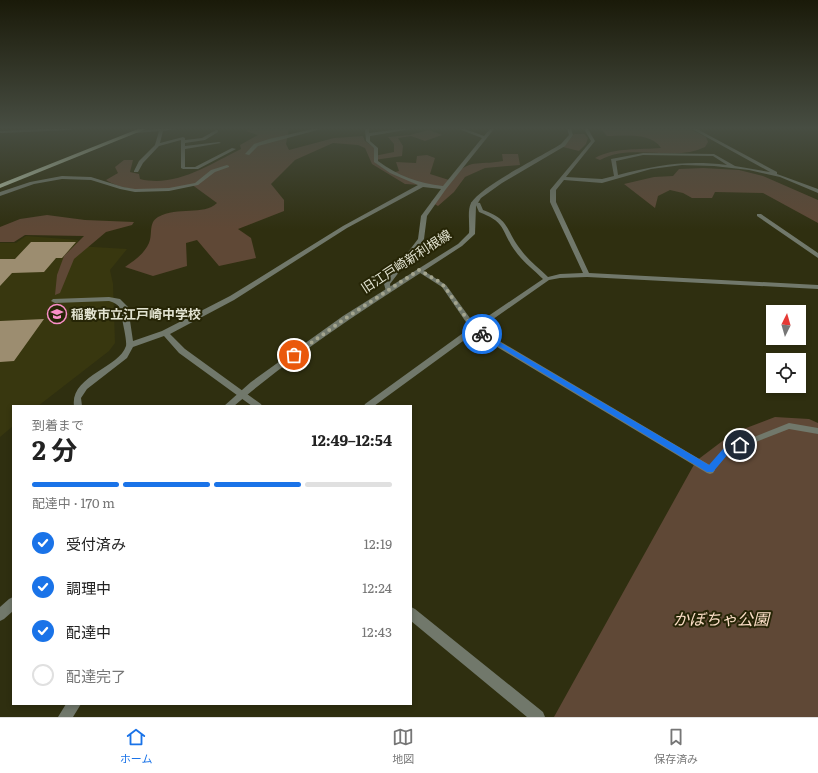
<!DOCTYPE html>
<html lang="ja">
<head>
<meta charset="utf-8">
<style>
	body { margin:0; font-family:Literata,"Noto Sans JP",serif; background:#f2f2f2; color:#222; height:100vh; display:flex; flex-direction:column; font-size:15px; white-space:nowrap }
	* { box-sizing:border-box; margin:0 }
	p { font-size:13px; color:#767676 }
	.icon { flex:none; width:22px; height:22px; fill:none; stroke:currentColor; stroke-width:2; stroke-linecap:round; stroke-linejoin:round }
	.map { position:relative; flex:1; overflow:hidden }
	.sheet { position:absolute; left:12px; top:405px; width:400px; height:300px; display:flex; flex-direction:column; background:#fff; border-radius:0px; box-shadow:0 2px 6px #0003 }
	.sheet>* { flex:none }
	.needle { width:26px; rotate:5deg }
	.fabs { position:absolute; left:766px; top:305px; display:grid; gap:8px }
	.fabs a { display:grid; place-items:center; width:40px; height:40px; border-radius:0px; background:#fff; box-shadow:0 2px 6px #0003; font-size:20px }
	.pin { position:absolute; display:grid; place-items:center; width:34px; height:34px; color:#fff; margin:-17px; border:2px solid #fff; border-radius:50%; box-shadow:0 1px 4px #0007 }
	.courier { position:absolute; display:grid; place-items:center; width:40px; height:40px; margin:-20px; border:3px solid #1a73e8; border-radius:50%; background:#fff; color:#222; box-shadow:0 1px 5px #0007 }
	.summary em { font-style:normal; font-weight:700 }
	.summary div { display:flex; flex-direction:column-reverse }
	.summary { display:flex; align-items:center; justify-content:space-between; height:68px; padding:0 20px }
	h1 { font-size:26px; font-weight:700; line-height:30px }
	.bar { display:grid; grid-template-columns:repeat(4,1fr); gap:6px 4px; align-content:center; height:48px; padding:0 20px }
	.bar i { height:5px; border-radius:3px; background:#e0e0e0 }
	.bar .selected { background:#1a73e8 }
	.bar p { grid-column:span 4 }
	ol { padding:0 20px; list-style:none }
	li { display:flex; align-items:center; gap:12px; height:44px }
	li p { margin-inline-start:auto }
	li .icon { padding:4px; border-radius:50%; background:#1a73e8; color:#fff; stroke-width:4 }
	li:last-child { color:#767676 }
	li i { width:22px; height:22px; border:2px solid #e0e0e0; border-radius:50% }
	.tab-bar { display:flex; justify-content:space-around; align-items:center; height:56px; border-top:1px solid #e0e0e0; background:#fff; font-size:11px; color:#767676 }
	.tab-bar a { display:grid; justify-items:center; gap:2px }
	.tab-bar .selected { color:#1a73e8 }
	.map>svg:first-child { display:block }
</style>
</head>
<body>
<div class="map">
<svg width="818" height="717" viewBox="0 0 818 717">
	<rect width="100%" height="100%" fill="#2f2f10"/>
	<path fill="#38370f" d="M26 236 78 240 77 246 127 249 110 270 113 284 115 343 109 351 38 406H13V426L0 437V243H16Z"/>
	<path fill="#5f4836" d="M250 129H289L286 144 289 150 334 138 363 136 365 141 376 149 374 156 394 152V144L388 137 410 135 429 130 442 135 425 141 411 136 398 138 403 146 402 156 374 160 376 163 391 173 399 171 396 162 416 163 417 156 427 155 435 158 430 174 449 180C471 157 476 166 503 161L502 154H518L520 165 485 168 465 177 454 192 438 206 431 202 444 189 437 186 405 184 372 164 365 148 358 145 333 143 295 160 271 184 284 200V211L238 229 251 238 256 258 219 266 197 240 186 243 187 266 153 276 125 267C135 260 144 254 149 243 153 234 148 223 158 217 178 206 203 216 217 203L191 184 185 187C157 189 131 195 106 180L118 173 115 167 124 160H133L130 172 139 174 140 179C176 188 210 164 241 149L240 145 258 135 246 131Z
		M601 129H690L706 137 708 142 705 147C700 149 695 151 690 152 661 157 626 145 600 160L595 158C615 147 639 150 661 148 651 132 623 136 607 136Z
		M574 134H584L588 138 586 144 579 151 563 147Z
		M703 168 739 170 763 176 818 200V223L763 193 715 192 712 198H692L683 193 670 190 658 196 655 208 624 184 654 177 673 176 679 169Z
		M47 215 85 220 134 222 132 225 106 232 74 259 60 293 55 295 57 275 64 256 84 236 25 235 14 242H0V227L20 219Z
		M775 417 809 419 818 423V717H554L696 461 733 433Z"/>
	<path fill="#9c8d70" d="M31 242H76L62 258H56L44 272 12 273 0 286V259H15Z
		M44 319 14 361 0 362V321Z"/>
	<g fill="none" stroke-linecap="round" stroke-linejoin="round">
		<path fill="#71786b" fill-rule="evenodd" d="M789 423 818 428V434L789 429 728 453 712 472 710 473 708 472 707 470 708 468 724 449Z"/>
		<path fill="#71786b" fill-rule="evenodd" d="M40 129H73L71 130 0 133V131Z
			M157 129H177L163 131 160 143 183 137 185 138V140L202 138 216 130H218V132L205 140 185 143V146L219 142 221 143 185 149V167H195L232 148 236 149 198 169H183L181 168V140L159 146 143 163 138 172H134V171L139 161 155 145 159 131 135 133 133 132 135 131Z
			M313 129H321L258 146 249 155 245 154 254 144 269 139Z
			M365 129H369V133L400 129H411L370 136V141L378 148V161C398 176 418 183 443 186L482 138 459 129H465L484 136 490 129H494L446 189 427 216 424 239 390 284 391 290 390 291H386L384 284 418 239 421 216 441 189 423 187 347 228 234 300 170 334 185 349 261 404 262 406H252L179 353 164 336 133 347 127 358 87 389 81 398 82 406H74C70 376 119 368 126 346 127 340 123 325 122 318 121 309 120 304 109 301L55 303 51 301 53 299 109 297 120 299 128 307 133 341 162 331 230 296 343 226 418 185 390 173 374 162V148L366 141Z
			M584 129H588L595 141 566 177 602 179 614 176 611 159 643 153 714 154 735 166 770 172 692 129H697L777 172V174L818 189V193L780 177 749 170 714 166 682 165 651 169 602 183 564 180 556 190V202L589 273 818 285V289L587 277 560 278 549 280 479 329 713 467 715 470 713 473 710 474 707 473 474 333 374 406H364L365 404 470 328 442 287 417 271V269H421L446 285 475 325 543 279C534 270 523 262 516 252 500 231 508 223 479 212L476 205 471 203 472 202 480 203 483 210C511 220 505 230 521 250 528 260 539 268 548 277L560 274 583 273 550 202V190L591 141ZM643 155 713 156 727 165C686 160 658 165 618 175L616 161Z
			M227 165 229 166V167L215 172 198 185 169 191 135 192 120 189 91 180 62 179 34 184 0 196V192L30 182 62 176 91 177 123 187 135 189 169 188 195 183 211 170Z
			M757 214H761L818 253V258L757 216Z
			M411 607 415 609 543 712 545 717H527L411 621Z
			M66 704H81L73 717H58Z"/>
		<path fill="#71786b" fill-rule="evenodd" d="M567 129H571L573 135 565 146 502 183 481 198 476 206 475 234 462 246C384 297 304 346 234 406H224L251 382 343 316 458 244 469 233C470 224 467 211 471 203 481 186 542 156 561 144L569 135Z
			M13 597V611L4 619 0 621V607L9 599Z"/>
		<path fill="#b4c3a9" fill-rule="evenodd" d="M138 129H146L0 188V184Z"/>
	</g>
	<linearGradient id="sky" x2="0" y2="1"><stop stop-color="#1a1a09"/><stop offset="0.56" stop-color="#474d42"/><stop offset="1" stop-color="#474d42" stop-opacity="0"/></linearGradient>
	<rect width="818" height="229" fill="url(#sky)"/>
	<path fill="#1a73e8" d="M480 333H484L709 465 723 449 740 442 744 445 743 447 728 454 713 472H707L480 335Z"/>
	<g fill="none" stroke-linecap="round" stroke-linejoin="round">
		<path stroke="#a4a58e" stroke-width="4" stroke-dasharray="0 7.2" d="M294 355 346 318 419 270 438 281 444 286 474 329 482 334"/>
	</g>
	<defs>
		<symbol id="school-ring" viewBox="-11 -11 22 22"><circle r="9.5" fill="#262506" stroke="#fa8fc8" stroke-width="1.5"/><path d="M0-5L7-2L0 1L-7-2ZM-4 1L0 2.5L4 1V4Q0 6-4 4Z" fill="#fa8fc8"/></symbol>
	</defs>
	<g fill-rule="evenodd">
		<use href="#school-ring" x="46" y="303" width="22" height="22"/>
	</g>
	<g text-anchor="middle" stroke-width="4" stroke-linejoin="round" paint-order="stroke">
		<g font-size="13" fill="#e3e4d2" stroke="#262506">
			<text transform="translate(406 261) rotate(-33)" y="5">旧江戸崎新利根線</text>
		</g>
		<g font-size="13" font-weight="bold" fill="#e3e4d2" stroke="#262506" text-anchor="start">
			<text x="71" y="319">稲敷市立江戸崎中学校</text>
		</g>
		<g font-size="16" font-style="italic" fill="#fcdec7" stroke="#262506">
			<text x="721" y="625">かぼちゃ公園</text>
		</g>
	</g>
</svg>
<div class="fabs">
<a><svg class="needle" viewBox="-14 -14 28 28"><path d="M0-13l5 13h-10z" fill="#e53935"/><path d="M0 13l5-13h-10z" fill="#767676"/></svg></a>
<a><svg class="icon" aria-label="locate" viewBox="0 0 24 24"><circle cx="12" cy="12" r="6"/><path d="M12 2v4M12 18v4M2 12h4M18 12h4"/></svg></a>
</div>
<div class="pin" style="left:294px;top:355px;background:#ea580c"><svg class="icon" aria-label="bag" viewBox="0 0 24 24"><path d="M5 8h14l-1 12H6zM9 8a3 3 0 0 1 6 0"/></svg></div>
<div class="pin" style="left:740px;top:445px;background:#1f2937"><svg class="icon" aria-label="home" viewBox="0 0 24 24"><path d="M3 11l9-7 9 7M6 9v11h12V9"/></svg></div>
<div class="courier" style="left:482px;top:334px"><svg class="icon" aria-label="bike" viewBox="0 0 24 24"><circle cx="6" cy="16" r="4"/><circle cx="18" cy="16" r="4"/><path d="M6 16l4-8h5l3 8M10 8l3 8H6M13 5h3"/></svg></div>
<section class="sheet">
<div class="summary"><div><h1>2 分</h1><p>到着まで</p></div><em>12:49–12:54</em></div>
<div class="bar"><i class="selected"></i><i class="selected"></i><i class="selected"></i><i></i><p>配達中 · 170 m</p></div>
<ol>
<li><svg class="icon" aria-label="check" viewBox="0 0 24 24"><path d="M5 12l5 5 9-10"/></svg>受付済み<p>12:19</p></li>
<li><svg class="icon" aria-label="check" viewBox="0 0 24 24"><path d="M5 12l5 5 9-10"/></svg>調理中<p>12:24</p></li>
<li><svg class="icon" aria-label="check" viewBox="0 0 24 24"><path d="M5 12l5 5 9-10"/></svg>配達中<p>12:43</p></li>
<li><i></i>配達完了</li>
</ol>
</section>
</div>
<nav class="tab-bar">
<a class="selected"><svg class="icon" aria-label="home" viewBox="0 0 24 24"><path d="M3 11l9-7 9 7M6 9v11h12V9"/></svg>ホーム</a>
<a><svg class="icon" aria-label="map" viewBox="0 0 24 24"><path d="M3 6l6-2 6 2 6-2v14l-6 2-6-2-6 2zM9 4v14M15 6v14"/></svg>地図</a>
<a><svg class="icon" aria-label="saved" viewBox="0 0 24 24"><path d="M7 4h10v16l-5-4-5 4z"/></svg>保存済み</a>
</nav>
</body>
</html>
